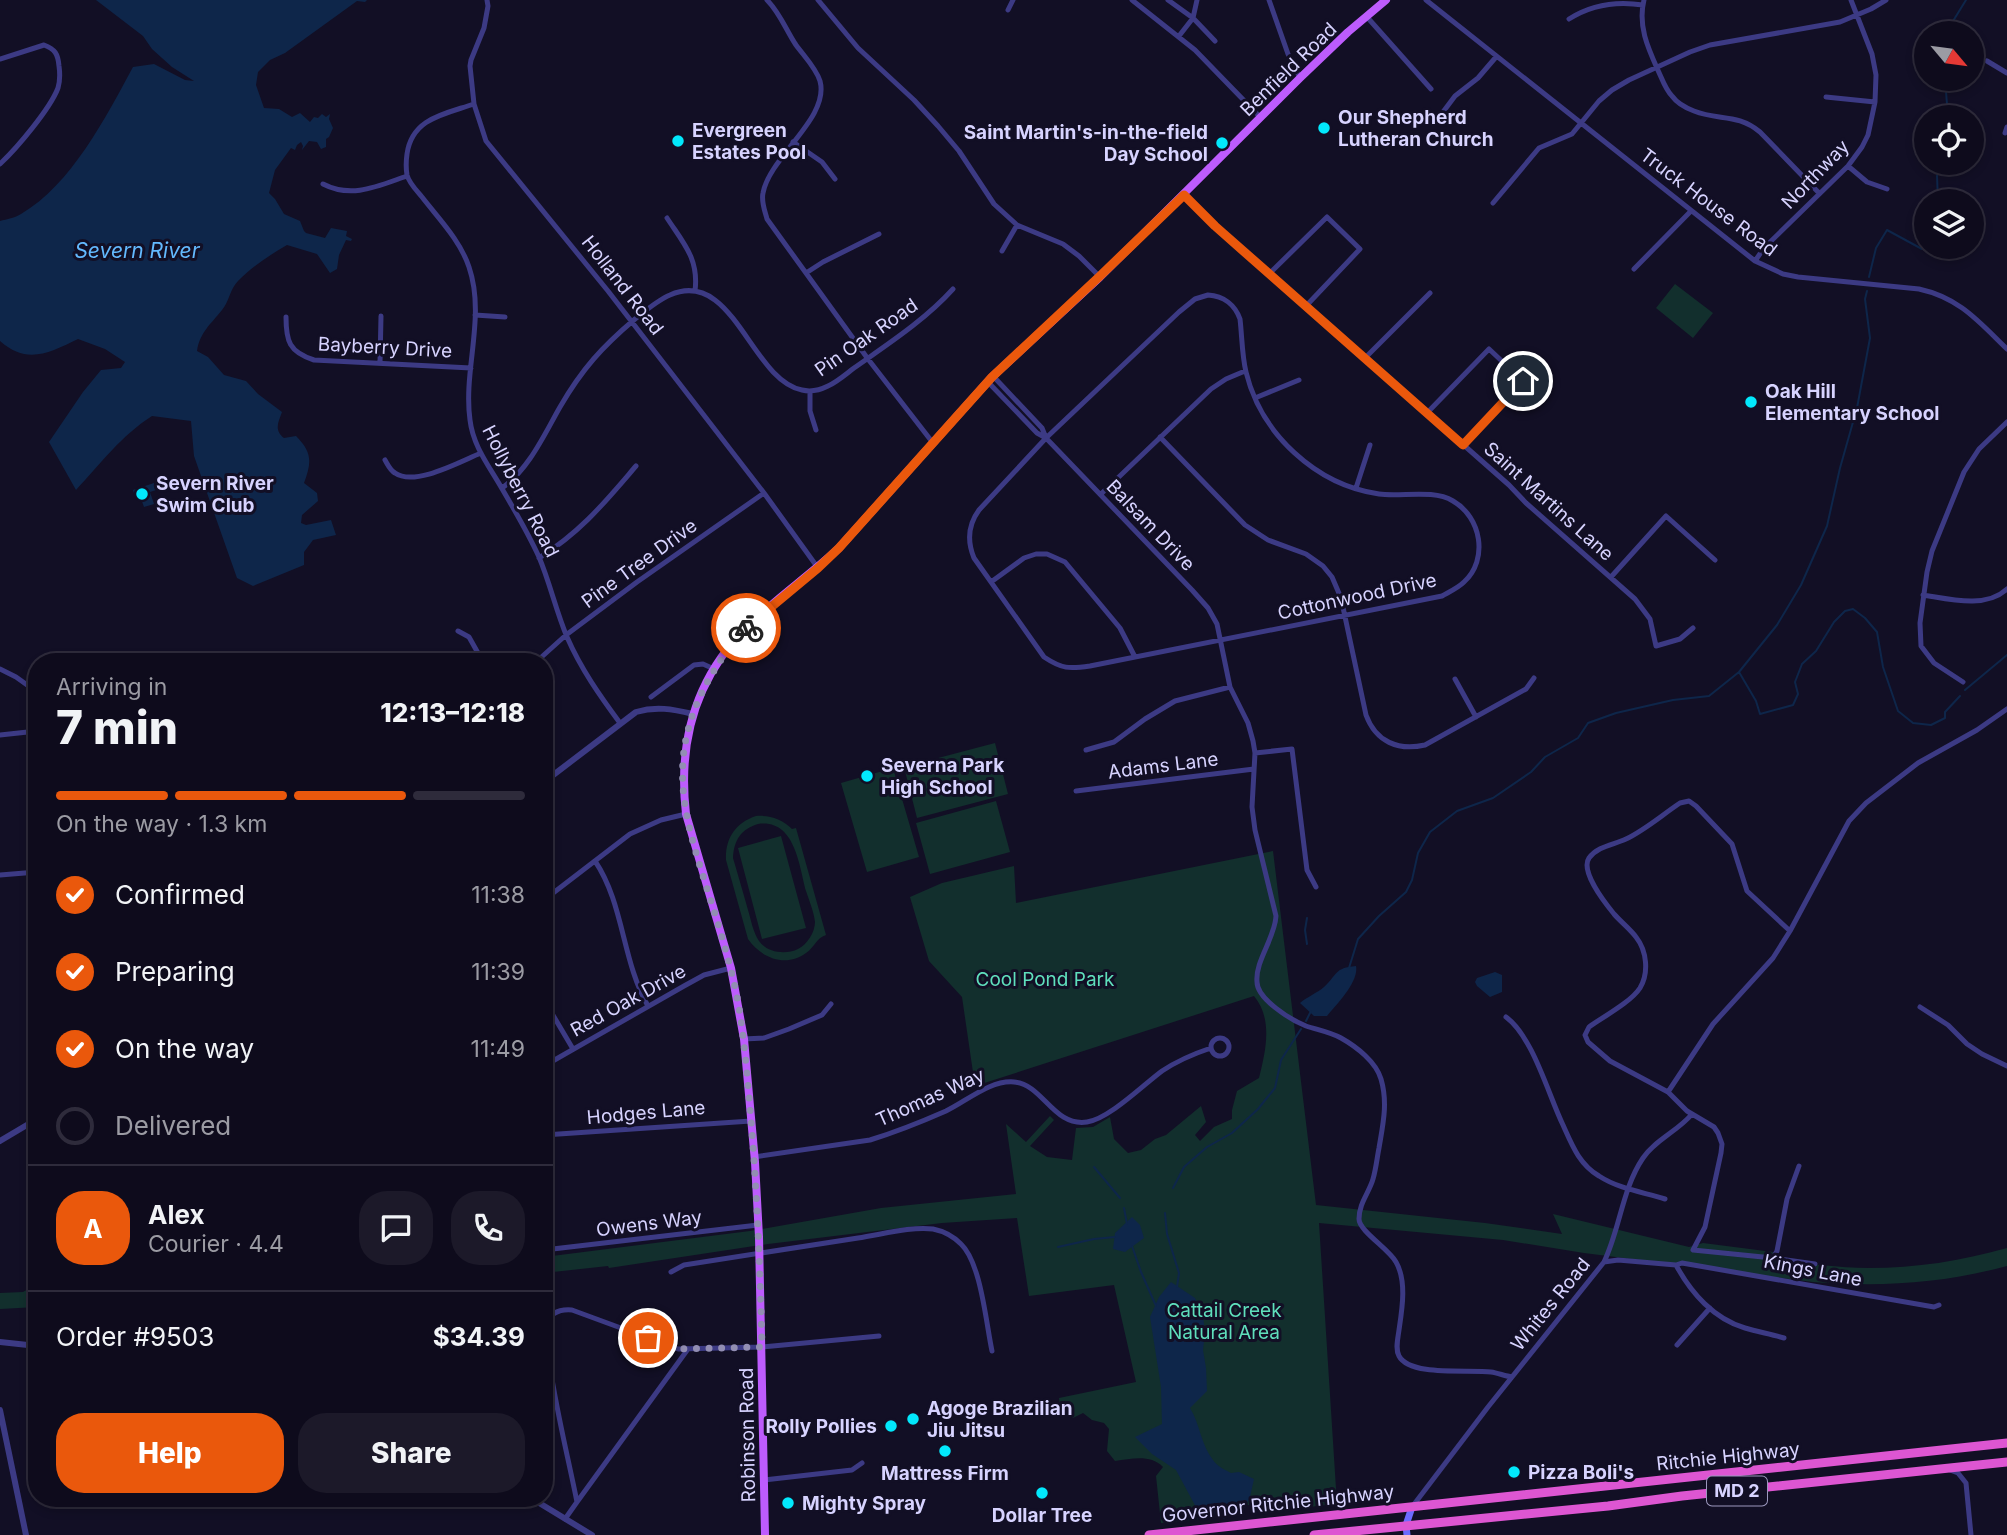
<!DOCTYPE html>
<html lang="en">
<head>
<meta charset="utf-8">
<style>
	body { margin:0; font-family:Inter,sans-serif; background:#1c1929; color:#f1f3f6; height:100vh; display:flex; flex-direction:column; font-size:26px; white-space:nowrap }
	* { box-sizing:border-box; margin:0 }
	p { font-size:23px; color:#9b9ba3 }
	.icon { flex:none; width:38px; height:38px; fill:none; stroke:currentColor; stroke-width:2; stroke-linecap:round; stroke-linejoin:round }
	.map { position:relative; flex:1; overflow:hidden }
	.side { position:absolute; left:28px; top:653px; width:525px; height:854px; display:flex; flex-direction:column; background:#0e0b1c; border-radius:28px; box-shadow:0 4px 10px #0003,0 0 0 2px #2e2b3b }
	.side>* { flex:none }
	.needle { width:46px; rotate:119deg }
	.fabs { position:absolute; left:1914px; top:21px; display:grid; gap:14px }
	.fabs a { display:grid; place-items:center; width:70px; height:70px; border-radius:50%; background:#0e0b1c; box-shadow:0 4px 10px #0003,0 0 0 2px #2e2b3b; font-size:35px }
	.pin { position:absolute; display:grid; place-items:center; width:60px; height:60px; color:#fff; margin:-30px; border:4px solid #fff; border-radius:50%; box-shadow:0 2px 7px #0007 }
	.courier { position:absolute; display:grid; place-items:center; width:70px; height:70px; margin:-35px; border:5px solid #ea580c; border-radius:50%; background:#fff; color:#222; box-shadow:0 2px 9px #0007 }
	.overview em { font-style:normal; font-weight:800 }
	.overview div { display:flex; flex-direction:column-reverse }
	.overview { display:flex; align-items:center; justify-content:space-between; height:119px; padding:0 28px }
	h1 { font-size:46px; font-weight:800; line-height:52px }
	.bar { display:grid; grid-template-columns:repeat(4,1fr); gap:10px 7px; align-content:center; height:84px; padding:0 28px }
	.bar i { height:9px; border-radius:5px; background:#2e2b3b }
	.bar .active { background:#ea580c }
	.bar p { grid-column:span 4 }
	.line { display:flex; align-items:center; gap:18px; padding:0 28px; border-top:2px solid #2e2b3b }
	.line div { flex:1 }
	.round { display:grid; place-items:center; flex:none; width:74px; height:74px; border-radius:28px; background:#1c1929 }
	ol { padding:0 28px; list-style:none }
	li { display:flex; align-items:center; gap:21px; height:77px }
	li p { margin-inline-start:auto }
	li .icon { padding:7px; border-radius:50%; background:#ea580c; color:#fff; stroke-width:4 }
	li:last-child { color:#9b9ba3 }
	li i { width:38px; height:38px; border:4px solid #2e2b3b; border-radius:50% }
	.cta { display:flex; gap:14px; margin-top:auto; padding:14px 28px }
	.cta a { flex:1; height:80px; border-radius:28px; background:#ea580c; color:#fff; font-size:28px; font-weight:800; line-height:80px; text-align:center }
	.cta a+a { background:#1c1929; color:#f1f3f6 }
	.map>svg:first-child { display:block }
</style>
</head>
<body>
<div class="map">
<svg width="2007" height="1535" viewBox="0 0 2007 1535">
	<rect width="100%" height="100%" fill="#120f25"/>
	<path fill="#122f2d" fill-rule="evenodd" d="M1675 284 1713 313 1693 338 1656 308Z
		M995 743 1008 794 917 818 904 767Z
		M893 768 919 857 867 872 841 783Z
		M996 801 1010 852 930 874 916 823Z
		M756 816C770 815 782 819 792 829L796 828 826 935C816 938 815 947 806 953 786 968 761 958 748 939L726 860C725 839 735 823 756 816ZM758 824C795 819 799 865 806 891 809 900 814 912 815 922 815 932 807 945 798 949 786 955 767 953 759 941 753 932 751 920 748 910 743 892 738 875 733 858 734 840 741 829 758 824Z
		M781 836 806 928 762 939 738 848Z
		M1273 851 1316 1205 1485 1223 1562 1234 1553 1214 1689 1247 1703 1243 1773 1252 1772 1260C1804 1263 1836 1268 1869 1268 1916 1268 1961 1261 2007 1248V1266C1939 1284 1882 1287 1813 1282L1584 1253 1503 1240 1319 1223 1337 1504 1261 1512 1260 1504 1239 1506 1240 1515 1161 1523 1156 1476 1163 1467C1150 1454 1132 1459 1115 1461L1107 1451 1109 1429 1104 1423 1092 1420 1083 1413 1073 1418 1061 1414 1059 1398 1136 1382 1114 1285 1029 1296 1017 1218 942 1223 768 1244 609 1268 608 1266 544 1273V1257L750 1231 881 1208 1016 1194 1006 1124 1026 1142 1050 1116 1054 1120 1030 1146 1047 1157 1072 1160 1076 1128 1093 1127 1110 1117 1114 1139 1128 1153 1141 1150 1155 1139 1166 1135 1201 1106 1206 1122 1195 1135 1200 1141 1214 1127 1232 1119V1110L1237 1091 1259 1078C1266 1050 1273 1019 1254 996L975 1086 962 997 929 961 910 897 942 883 1014 866 1016 903Z
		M37 1284V1307L0 1309V1293L23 1292Z"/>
	<path fill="#0e264a" d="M96 0H367L365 2 357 1 285 53 270 60 258 72 256 85 264 108 279 109 292 117 300 113 310 122 314 117 318 118 322 114 326 117 330 114 329 119 333 128 329 137 326 139V147L321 149 317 142 309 141 302 150 303 146 301 142 297 145 295 150 291 148 275 170 269 193 275 199 284 214 300 221 304 231 306 233 325 238 331 228 347 231 346 236 352 239 351 241 346 240 339 255 337 269 330 273 317 254 287 245C270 255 251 267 238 281 230 289 229 302 222 310 211 324 200 332 197 351L208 357 224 375 246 381 258 394 282 412C278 423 274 430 284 438L296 436C312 452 312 462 304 483L317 493 318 501 302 515 301 523 306 525 331 520 336 535 313 540 304 552V565L253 586 237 578 194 456 191 421 152 416C122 435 100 464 76 490L49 442 83 392 101 370 121 368 125 362 105 349 78 339C49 353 27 365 0 341V221C7 219 15 218 21 214 71 185 106 117 133 67L154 64 185 80 194 81 172 67 152 49 143 36Z
		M154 483 156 490 150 492 154 504 144 507 140 496 135 497 133 490Z
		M1356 966C1359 982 1337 1004 1327 1016H1314L1300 1003C1307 997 1317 993 1324 987 1338 974 1334 968 1356 966Z
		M1495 972 1502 975V992L1490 997 1477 986 1475 982 1477 978Z
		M1132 1217 1140 1225 1144 1238 1125 1252 1113 1249 1115 1233Z
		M1171 1282 1195 1298 1203 1315 1205 1333 1203 1350 1206 1368 1207 1391 1190 1408C1200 1424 1201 1445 1213 1460 1217 1466 1225 1470 1231 1473L1239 1472 1254 1479 1250 1497 1245 1508 1230 1509 1209 1516 1197 1509 1176 1470 1152 1454 1135 1437 1162 1424 1161 1387 1150 1317 1159 1297Z"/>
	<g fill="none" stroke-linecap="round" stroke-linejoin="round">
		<path stroke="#0e264a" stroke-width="2" d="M1949 33 1950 26 1966 0
			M1945 79 1948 117
			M1938 201 1937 176 1940 163
			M1869 277 1876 248 1887 230 1922 249 1927 243
			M1739 672 1756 701 1760 714 1793 705 1798 694 1795 682 1802 664 1816 651 1834 622 1845 611 1853 609 1865 618 1877 632 1883 667 1898 711 1913 723 1931 725 1945 718V712L1960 696
			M1965 690 2007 655
			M1307 944 1305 930 1307 918
			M1349 968 1358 939 1379 916 1406 892 1412 880 1418 853 1430 832 1457 811 1493 798 1531 772 1545 757 1578 738 1588 723 1616 713 1673 700 1709 696 1739 672 1777 625 1801 585 1827 526 1840 468 1857 408 1870 338 1865 299 1867 291
			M1306 1021 1311 1011
			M1094 1167 1120 1198
			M1173 1188 1184 1167 1207 1147 1232 1133 1258 1109 1275 1088 1281 1060 1301 1029
			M1124 1208 1127 1224
			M1165 1213 1167 1234 1179 1273 1177 1287
			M1132 1246 1141 1272 1156 1306
			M1058 1247 1094 1239 1115 1237
			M1222 1512 1224 1518"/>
		<path stroke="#3c3a84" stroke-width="5" d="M487 0 488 6 484 28 471 60 470 66 474 104 486 141 608 291 764 493 818 568
			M767 0C780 13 786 30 796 45 804 56 816 68 820 81 830 118 770 156 763 193 761 202 765 211 767 219L868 359 933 443
			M818 0 858 48 914 100 938 126 959 151 994 204 1017 225 1063 244 1079 256 1100 277
			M1132 0 1195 50 1261 118
			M1168 0 1193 18 1215 41
			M1269 0 1288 54 1300 78
			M1426 0 1755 261 1783 274 1798 277 1919 289C1960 298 1979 322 2007 349
			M1644 0C1637 28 1650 52 1661 77 1664 84 1667 91 1672 96 1677 103 1686 108 1694 111 1719 121 1737 113 1760 132L1819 193
			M1008 10 1013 0
			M1367 17 1431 89
			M1569 19C1591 5 1617 1 1643 5
			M1179 36 1193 18 1197 0
			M0 59 44 45C55 49 58 54 59 66 60 73 60 81 58 88 50 109 17 148 0 164
			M1987 61 2007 73
			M1826 97 1875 102
			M474 104C445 114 412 118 407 154 406 161 406 169 407 175 409 183 417 191 422 197 439 219 460 240 469 267 486 317 463 370 470 420 473 446 489 466 501 487 514 509 529 535 539 557 550 583 556 611 567 637 581 669 600 696 620 723
			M1437 120 1455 96 1478 78 1496 57
			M2005 133 2007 127
			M793 142 822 162 835 179
			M1848 166 1867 182 1887 189
			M323 184C352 199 378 186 407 176
			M1184 195 1215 226 1509 485 1526 503 1635 599 1650 619 1656 646 1680 639 1693 628
			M1493 203 1539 148 1572 134 1599 101 1612 90 1629 80 1690 52 1710 45 1840 22 1871 9 1886 0
			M667 218C684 244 699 259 695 291
			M1002 251 1017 225
			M1755 261 1764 248 1848 166 1862 147 1868 135 1875 102 1876 75 1872 54 1851 0
			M1634 269 1691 211
			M806 273 823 262 879 234
			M1269 274 1327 217 1360 249 1306 306
			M1208 295C1224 296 1235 305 1240 319 1242 336 1242 356 1246 372 1261 434 1316 485 1379 494 1402 497 1433 489 1453 501 1481 517 1489 559 1464 582 1458 588 1449 592 1442 596L1090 666C1069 669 1062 669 1044 657L974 558C967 541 968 525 979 510L1046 438 1179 312 1195 299Z
			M475 315 505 317
			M286 317C286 341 289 352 314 360L471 368
			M1364 359 1430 293
			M380 363 381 316
			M993 376 1042 428 1046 438
			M987 381 1037 433 1046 438 1192 590 1208 608 1217 624 1230 687 1248 723 1253 741 1255 753 1252 807 1255 830 1276 916C1275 938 1255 961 1257 982 1257 999 1291 1020 1306 1026 1318 1030 1330 1032 1341 1038 1357 1047 1376 1062 1381 1079 1388 1103 1383 1124 1379 1148 1377 1158 1376 1169 1373 1179 1369 1193 1359 1203 1359 1219 1359 1231 1389 1249 1396 1262 1407 1281 1402 1310 1399 1330 1398 1338 1395 1349 1399 1356 1410 1377 1470 1369 1491 1372 1498 1373 1505 1376 1512 1377
			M810 391V411L816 430
			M1255 398 1299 380
			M1426 414 1489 349 1523 381 1463 445
			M1160 437 1245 525 1268 540 1306 554 1323 566 1332 577 1341 598 1366 715C1376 742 1398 751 1425 745L1526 689 1534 678
			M385 460C388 465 390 470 395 473 415 487 461 461 481 453
			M502 488C529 469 544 435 560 407 582 369 602 347 635 319 645 311 658 300 670 295 733 267 751 380 802 390 810 392 820 390 828 386 837 382 846 374 854 368 888 344 925 320 953 289
			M1356 488 1370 445
			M1101 494 1211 389 1226 379 1245 371
			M539 558C581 532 605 502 636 466
			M1611 577 1666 516 1715 560
			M991 582 1024 558 1036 554H1047L1065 562 1120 628 1135 657
			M1923 595C1949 599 1986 609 2007 589
			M458 631 469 637 483 662
			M536 662 566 635 637 582 764 493
			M0 669 16 677 37 692
			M1455 679 1476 717
			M1963 682 1934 663 1921 646 1920 623 1927 572 1932 551 1964 472 1979 449 2007 422
			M651 697 694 665 703 664 714 669
			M0 735 37 731
			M1086 750 1114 742 1145 719 1175 701 1230 687
			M1255 753 1292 749 1307 870 1316 887
			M1076 791 1254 769
			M595 861C624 904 622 961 648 1006
			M0 875 37 872
			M544 900 630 834 661 820 686 814
			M1790 931 1747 891 1732 844 1696 806 1689 801 1680 803C1662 815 1645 830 1626 839 1613 845 1598 846 1589 858 1580 871 1605 903 1614 914 1621 922 1630 929 1636 937 1647 951 1649 973 1640 988 1631 1002 1603 1017 1589 1027L1585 1035 1588 1042 1610 1061 1668 1092 1687 1111 1714 1127 1718 1133 1722 1144 1721 1153 1705 1227 1693 1250 1773 1258 1815 1264
			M544 1000 573 1049
			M1920 1007 1948 1025 1967 1044 1982 1054 2007 1066
			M1506 1017C1533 1037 1548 1094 1563 1125 1572 1145 1579 1164 1599 1176 1619 1189 1643 1192 1665 1199
			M1211 1047a9 9 0 1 1 18 0a9 9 0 1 1-18 0Z
			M744 1039 764 1038 789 1029 822 1015 831 1004
			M544 1066 684 986 704 975 731 968
			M1668 1092 1713 1024 1773 958 1790 931 1849 821 1866 803 1918 763 1977 730 2007 709
			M544 1135 751 1121
			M754 1157 870 1140C896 1132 921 1122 946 1111 967 1101 990 1080 1014 1082 1043 1084 1053 1127 1087 1122 1109 1119 1143 1085 1162 1071 1177 1061 1193 1054 1211 1048
			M544 1250 758 1225
			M1773 1258 1777 1251 1787 1199 1799 1166
			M1604 1262 1618 1260 1676 1265 1682 1263 1934 1307 1939 1305
			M1676 1265C1691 1293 1714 1319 1745 1328 1758 1332 1771 1334 1784 1338
			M671 1272 684 1265C742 1256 800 1247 858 1238 880 1235 911 1226 933 1229 943 1231 954 1237 961 1244 981 1263 986 1323 992 1351
			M1677 1345 1710 1308
			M1950 1470 1958 1473 1966 1483 1971 1535
			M764 1480 852 1470 862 1463
			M577 1502 688 1349
			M1412 1507 1488 1407 1604 1262C1620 1229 1622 1189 1643 1158 1655 1140 1678 1131 1692 1114
			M565 1519 577 1502C567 1452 554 1402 548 1352 547 1344 544 1333 546 1325 550 1313 560 1309 572 1310L678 1349 762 1347 879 1336"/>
		<path stroke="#3c3a84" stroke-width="6" d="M544 782 636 712C656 706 672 709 693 714
			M0 1141 37 1119
			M0 1342 37 1346
			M0 1410 26 1535
			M531 1498 592 1535"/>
		<path stroke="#6c6bfe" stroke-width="7" d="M1407 1535 1406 1525 1412 1507"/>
		<path stroke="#bd5cfd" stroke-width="8" d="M765 1535 759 1237 755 1162 744 1039 731 968 686 814C678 744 694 680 746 628 775 599 809 576 839 548L992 377 1100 277 1300 78 1348 32 1386 0"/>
		<path stroke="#dd56d2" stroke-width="9" d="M1149 1535 2007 1443
			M1314 1535 1608 1506 1682 1496 2007 1462"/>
	</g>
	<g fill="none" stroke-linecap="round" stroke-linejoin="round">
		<path stroke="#928eb3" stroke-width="7" stroke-dasharray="0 12.6" d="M648 1338 678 1349 762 1347C760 1267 757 1187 750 1108 747 1073 744 1037 738 1002 730 960 717 920 704 879 692 840 680 802 683 760 687 710 713 665 746 628"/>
		<path stroke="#ea580c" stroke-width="9" d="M746 628 818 568 839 548 992 377 1100 276 1184 195 1215 226 1463 445 1523 381"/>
	</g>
	<g fill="#02e8fc" stroke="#120f25" stroke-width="2.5">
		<circle cx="1324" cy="128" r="7"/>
		<circle cx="678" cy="141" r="7"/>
		<circle cx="1222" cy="143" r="7"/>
		<circle cx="1751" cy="402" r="7"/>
		<circle cx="142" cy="494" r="7"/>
		<circle cx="867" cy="776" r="7"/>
		<circle cx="913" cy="1419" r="7"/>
		<circle cx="891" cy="1426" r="7"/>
		<circle cx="945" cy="1451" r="7"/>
		<circle cx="1514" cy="1472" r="7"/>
		<circle cx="1042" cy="1493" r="7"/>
		<circle cx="788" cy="1503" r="7"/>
	</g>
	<g text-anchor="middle" stroke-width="6" stroke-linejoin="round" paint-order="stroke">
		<rect fill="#120f25" stroke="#9c98be" stroke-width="2" x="1707" y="1476.5" width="60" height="29" rx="5"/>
		<g font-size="18" font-weight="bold" fill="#d7d3ff">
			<text x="1737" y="1497">MD 2</text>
		</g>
		<g font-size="19" fill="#d7d3ff" stroke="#120f25">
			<text transform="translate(1288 69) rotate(-44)" y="7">Benfield Road</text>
			<text transform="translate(1815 174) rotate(-46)" y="7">Northway</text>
			<text transform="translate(1709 202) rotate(37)" y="7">Truck House Road</text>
			<text transform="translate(623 285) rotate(52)" y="7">Holland Road</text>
			<text transform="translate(866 337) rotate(-35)" y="7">Pin Oak Road</text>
			<text transform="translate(385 347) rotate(3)" y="7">Bayberry Drive</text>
			<text transform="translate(521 491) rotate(63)" y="7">Hollyberry Road</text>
			<text transform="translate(1549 501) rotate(42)" y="7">Saint Martins Lane</text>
			<text transform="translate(1151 525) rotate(46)" y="7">Balsam Drive</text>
			<text transform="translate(639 563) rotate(-36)" y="7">Pine Tree Drive</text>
			<text transform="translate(1357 596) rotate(-12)" y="7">Cottonwood Drive</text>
			<text transform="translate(1163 765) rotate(-7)" y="7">Adams Lane</text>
			<text transform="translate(628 1000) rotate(-29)" y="7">Red Oak Drive</text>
			<text transform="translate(930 1097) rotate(-24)" y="7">Thomas Way</text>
			<text transform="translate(646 1112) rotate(-5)" y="7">Hodges Lane</text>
			<text transform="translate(649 1223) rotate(-7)" y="7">Owens Way</text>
			<text transform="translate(1813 1270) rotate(11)" y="7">Kings Lane</text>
			<text transform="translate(1550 1304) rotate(-51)" y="7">Whites Road</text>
			<text transform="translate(747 1435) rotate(-91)" y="7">Robinson Road</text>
			<text transform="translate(1728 1456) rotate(-6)" y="7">Ritchie Highway</text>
			<text transform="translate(1278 1503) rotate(-6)" y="7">Governor Ritchie Highway</text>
		</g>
		<g font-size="19" font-weight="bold" fill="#d7d3ff" stroke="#120f25" text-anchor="start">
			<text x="1338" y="124">Our Shepherd<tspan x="1338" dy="22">Lutheran Church</tspan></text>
			<text x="692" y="137">Evergreen<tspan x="692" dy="22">Estates Pool</tspan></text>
			<text x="1208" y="139" text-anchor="end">Saint Martin's-in-the-field<tspan x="1208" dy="22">Day School</tspan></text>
			<text x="1765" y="398">Oak Hill<tspan x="1765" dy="22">Elementary School</tspan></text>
			<text x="156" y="490">Severn River<tspan x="156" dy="22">Swim Club</tspan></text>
			<text x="881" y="772">Severna Park<tspan x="881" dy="22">High School</tspan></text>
			<text x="927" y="1415">Agoge Brazilian<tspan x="927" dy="22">Jiu Jitsu</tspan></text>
			<text x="877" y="1433" text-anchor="end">Rolly Pollies</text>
			<text x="1528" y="1479">Pizza Boli's</text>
			<text x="945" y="1480" text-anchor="middle">Mattress Firm</text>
			<text x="802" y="1510">Mighty Spray</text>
			<text x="1042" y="1522" text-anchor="middle">Dollar Tree</text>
		</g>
		<g font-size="19" fill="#5fdfbc" stroke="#120f25">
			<text x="1045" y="986">Cool Pond Park</text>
			<text x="1224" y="1317">Cattail Creek<tspan x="1224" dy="22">Natural Area</tspan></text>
		</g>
		<g font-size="21" font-style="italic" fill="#63b9fe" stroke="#120f25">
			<text x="137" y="258">Severn River</text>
		</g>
	</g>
</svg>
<div class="fabs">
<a><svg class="needle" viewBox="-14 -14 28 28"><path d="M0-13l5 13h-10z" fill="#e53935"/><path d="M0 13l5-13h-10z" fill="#9b9ba3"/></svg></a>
<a><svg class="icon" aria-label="locate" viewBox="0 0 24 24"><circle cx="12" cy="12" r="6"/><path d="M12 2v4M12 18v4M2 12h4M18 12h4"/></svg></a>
<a><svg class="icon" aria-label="layers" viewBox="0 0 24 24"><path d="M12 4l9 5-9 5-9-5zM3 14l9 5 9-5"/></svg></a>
</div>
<div class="pin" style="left:648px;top:1338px;background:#ea580c"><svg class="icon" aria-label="bag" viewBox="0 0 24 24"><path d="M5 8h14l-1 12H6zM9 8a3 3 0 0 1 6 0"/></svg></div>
<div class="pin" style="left:1523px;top:381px;background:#1f2937"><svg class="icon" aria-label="home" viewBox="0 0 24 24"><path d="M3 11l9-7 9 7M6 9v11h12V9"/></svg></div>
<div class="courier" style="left:746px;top:628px"><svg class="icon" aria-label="bike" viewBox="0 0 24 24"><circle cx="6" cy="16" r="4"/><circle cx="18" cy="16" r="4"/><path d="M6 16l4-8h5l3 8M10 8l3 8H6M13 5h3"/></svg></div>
<section class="side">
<div class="overview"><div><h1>7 min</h1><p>Arriving in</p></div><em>12:13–12:18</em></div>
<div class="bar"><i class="active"></i><i class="active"></i><i class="active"></i><i></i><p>On the way · 1.3 km</p></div>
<ol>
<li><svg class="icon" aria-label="check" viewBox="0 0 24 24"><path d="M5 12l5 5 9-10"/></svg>Confirmed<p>11:38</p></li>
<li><svg class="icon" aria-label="check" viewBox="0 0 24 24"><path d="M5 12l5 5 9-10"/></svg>Preparing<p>11:39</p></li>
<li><svg class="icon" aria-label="check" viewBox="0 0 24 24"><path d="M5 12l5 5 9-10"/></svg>On the way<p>11:49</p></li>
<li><i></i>Delivered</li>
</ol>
<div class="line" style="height:126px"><b class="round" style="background:#ea580c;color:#fff">A</b><div><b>Alex</b><p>Courier · 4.4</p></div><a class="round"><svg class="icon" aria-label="chat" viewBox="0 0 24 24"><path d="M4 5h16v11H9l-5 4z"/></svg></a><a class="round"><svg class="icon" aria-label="phone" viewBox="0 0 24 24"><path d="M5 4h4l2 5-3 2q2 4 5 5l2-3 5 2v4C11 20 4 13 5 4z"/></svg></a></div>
<div class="line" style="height:91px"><div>Order #9503</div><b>$34.39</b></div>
<div class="cta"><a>Help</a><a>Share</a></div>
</section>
</div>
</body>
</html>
